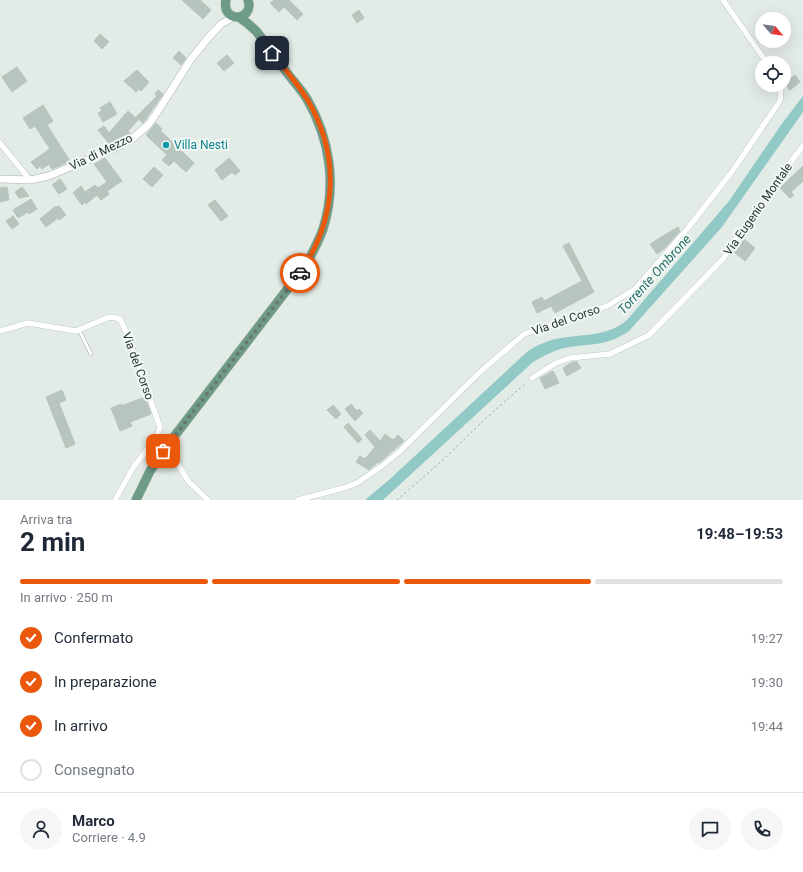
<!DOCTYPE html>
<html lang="it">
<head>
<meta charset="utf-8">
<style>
	body { margin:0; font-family:Roboto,sans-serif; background:#f6f6f7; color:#1f2937; height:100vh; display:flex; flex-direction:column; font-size:15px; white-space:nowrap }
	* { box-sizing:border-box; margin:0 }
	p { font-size:13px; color:#747a83 }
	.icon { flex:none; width:22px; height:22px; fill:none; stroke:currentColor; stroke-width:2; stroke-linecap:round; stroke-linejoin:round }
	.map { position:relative; height:500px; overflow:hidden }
	.drawer { display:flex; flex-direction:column; background:#fff; flex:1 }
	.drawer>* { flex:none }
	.needle { width:26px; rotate:118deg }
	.fabs { position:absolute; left:755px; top:12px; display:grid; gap:8px }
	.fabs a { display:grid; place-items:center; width:36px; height:36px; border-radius:50%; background:#fff; box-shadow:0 4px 16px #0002; font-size:20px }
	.pin { position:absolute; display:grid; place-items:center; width:34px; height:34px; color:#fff; margin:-17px; border-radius:8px; box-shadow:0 2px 6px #0006 }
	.courier { position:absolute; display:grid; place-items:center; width:40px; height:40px; margin:-20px; border:3px solid #ea580c; border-radius:50%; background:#fff; color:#222; box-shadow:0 1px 5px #0007 }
	.overview em { font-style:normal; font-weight:700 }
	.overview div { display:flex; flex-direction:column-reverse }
	.overview { display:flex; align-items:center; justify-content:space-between; height:68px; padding:0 20px }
	h1 { font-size:26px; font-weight:700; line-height:30px }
	.bar { display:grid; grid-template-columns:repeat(4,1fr); gap:6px 4px; align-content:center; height:48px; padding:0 20px }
	.bar i { height:5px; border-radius:3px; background:#e0e1e3 }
	.bar .current { background:#ea580c }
	.bar p { grid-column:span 4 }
	.line { display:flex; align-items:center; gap:10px; padding:0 20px; border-top:1px solid #e0e1e3 }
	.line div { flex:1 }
	.round { display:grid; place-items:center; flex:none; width:42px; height:42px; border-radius:21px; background:#f6f6f7 }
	ol { padding:0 20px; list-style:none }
	li { display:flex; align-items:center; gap:12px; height:44px }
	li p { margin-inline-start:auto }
	li .icon { padding:4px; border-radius:50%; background:#ea580c; color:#fff; stroke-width:4 }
	li:last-child { color:#747a83 }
	li i { width:22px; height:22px; border:2px solid #e0e1e3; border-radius:50% }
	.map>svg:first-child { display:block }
</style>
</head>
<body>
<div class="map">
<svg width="803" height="500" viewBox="0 0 803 500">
	<rect width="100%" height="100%" fill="#e3ebe6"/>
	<path fill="#91c9c7" d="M803 96V112L722 227 629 331C607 347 589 343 564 348 553 351 543 356 533 362L383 500H365L390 479 528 351C538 345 550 339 562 338 584 334 609 336 627 320L729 201 781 125Z"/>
	<path fill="#b8c5be" stroke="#b6c4bb" d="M182 0H200L211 10 203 19Z
		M274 0H289L303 14 297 20 284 7 279 12 270 3Z
		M359 10 364 18 357 23 352 15Z
		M100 34 109 42 102 49 94 41Z
		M179 51 186 58 181 65 173 58Z
		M227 55 234 63 224 71 217 63Z
		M17 67 27 81 12 92 2 77Z
		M137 70 149 82 141 91 139 89 136 92 124 81Z
		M795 75 800 82 790 90 785 83Z
		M158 90 163 94 143 123 136 117 157 96 155 94Z
		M110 102 117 114 103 122 98 113 102 111 100 108Z
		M43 105 53 121 47 125 70 161 52 169 49 164 42 169 40 166 37 169 31 162 50 149 35 126 30 129 23 118Z
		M128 111 138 120 128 131 130 134 110 145 98 130 104 126 109 133Z
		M156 123 162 129 160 130 194 163 186 172 174 161 169 166 162 160 167 155 146 135Z
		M105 158 122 181 107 191 109 194 101 200 97 195 86 204 85 202 82 205 73 193 81 186 85 192 95 185 98 188 107 182 94 164Z
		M229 158 240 171 235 175 232 172 222 180 215 170Z
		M803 166V181L791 192 794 195 790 198 780 188Z
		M154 167 163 175 152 187 143 179Z
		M60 179 67 189 59 194 52 185Z
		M7 187 9 200 0 202V188Z
		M22 187 29 196 19 198 15 192Z
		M31 199 37 209 29 214 28 212 18 218 13 210Z
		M215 200 228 216 221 221 208 205Z
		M56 206 57 207 59 206 66 215 59 220 58 218 46 227 40 219Z
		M13 216 19 224 12 229 6 221Z
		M678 227 680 231 665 248 657 254 650 244Z
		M744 239 755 248 745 261 734 252Z
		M569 243 594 292 555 313 551 306 537 313 532 302 542 297 544 301 582 281 563 246Z
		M572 362H577L581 368 567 376 563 368Z
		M553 371 559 383 545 389 540 378Z
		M62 390 66 400 59 403 75 444 66 448 46 397Z
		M145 397 151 414 130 422 132 426 120 431 111 408 121 404V406Z
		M351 404 357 411 359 409 363 413 355 421 345 409Z
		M333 405 341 414 336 419 327 410Z
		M348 423 362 439 358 443 344 427Z
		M370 430 380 441 385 434 393 440 398 435 404 441 379 463 378 462 369 470 356 462 360 456 365 459 375 447 365 435Z"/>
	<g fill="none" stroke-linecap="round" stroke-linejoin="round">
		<defs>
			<path id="service" d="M79 330 91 354"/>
			<path id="minor" d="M723 0 767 63
				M0 143 30 180
				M0 331 28 323 76 331 107 318 112 317 120 319 128 336 160 427 157 436 133 468 115 500
				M532 378 556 363 570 358 610 354 649 335 723 259 738 236 755 218 792 160 803 146
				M174 457 188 481 208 500
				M298 500 347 487 357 483 382 466 399 452 480 372 524 334 572 319 607 306 635 289 688 228 731 173 780 101 781 88 780 85"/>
			<path id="tertiary" d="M0 179 30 180 49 176 117 147 133 138 149 124 158 111 191 59 208 38 221 24 234 17"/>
			<path id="primary" d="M226 0C221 24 255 21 248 0
				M136 500 150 471 163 451 306 265C312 253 319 241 323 229 337 185 330 139 307 99 301 89 292 80 285 70 275 57 266 43 256 31 251 26 245 21 239 17"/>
		</defs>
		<use href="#service" stroke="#a6b2ac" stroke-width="4"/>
		<use href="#minor" stroke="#a6b2ac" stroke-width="6"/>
		<use href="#tertiary" stroke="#a6b2ac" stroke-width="8"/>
		<use href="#primary" stroke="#c2c8c5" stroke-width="10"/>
		<path stroke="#87ab98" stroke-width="1" stroke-dasharray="2 3" stroke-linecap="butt" d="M397 500 443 460 485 419 527 382"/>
		<use href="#service" stroke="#fff" stroke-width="3"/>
		<use href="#minor" stroke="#fff" stroke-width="5.5"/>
		<use href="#tertiary" stroke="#fff" stroke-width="7"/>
		<use href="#primary" stroke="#6d9b86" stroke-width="9"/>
	</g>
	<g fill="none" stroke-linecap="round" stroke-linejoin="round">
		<path stroke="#687870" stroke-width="4" stroke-dasharray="0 7.2" d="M163 451 300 273"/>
		<path stroke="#ea580c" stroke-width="5" d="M272 53C284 68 297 83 307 99 341 156 337 219 300 273"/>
	</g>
	<circle fill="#0f9aa8" stroke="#f3f8f4" stroke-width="1.5" cx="166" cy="145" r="4"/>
	<g text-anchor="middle" stroke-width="4" stroke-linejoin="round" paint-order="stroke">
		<g font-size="12" fill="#0d838f" stroke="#f3f8f4" text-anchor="start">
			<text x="174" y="149">Villa Nesti</text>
		</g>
		<g font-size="12" fill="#253a30" stroke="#f3f8f4">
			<text transform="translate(101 152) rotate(-26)" y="4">Via di Mezzo</text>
			<text transform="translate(758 209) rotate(-55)" y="4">Via Eugenio Montale</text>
			<text transform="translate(566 320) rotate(-19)" y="4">Via del Corso</text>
			<text transform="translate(138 366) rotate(70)" y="4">Via del Corso</text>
		</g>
		<g font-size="13" font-style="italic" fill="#266f6c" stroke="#f3f8f4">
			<text transform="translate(654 274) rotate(-48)" y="5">Torrente Ombrone</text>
		</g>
	</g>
</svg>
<div class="fabs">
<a><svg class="needle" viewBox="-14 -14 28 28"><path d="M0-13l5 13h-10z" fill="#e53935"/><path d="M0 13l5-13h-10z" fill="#747a83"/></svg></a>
<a><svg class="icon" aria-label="locate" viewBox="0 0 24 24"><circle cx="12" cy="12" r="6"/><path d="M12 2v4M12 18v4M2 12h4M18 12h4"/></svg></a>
</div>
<div class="pin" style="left:163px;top:451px;background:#ea580c"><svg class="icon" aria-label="bag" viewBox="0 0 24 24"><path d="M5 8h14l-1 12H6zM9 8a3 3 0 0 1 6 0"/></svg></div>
<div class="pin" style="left:272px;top:53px;background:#1f2937"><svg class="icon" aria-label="home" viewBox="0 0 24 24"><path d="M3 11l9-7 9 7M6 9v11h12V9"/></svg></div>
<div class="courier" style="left:300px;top:273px"><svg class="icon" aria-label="car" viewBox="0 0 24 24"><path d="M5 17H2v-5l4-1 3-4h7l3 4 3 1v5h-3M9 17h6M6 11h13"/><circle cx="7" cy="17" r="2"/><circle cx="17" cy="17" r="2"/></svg></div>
</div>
<section class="drawer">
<div class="overview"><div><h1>2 min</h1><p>Arriva tra</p></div><em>19:48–19:53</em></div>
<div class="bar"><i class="current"></i><i class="current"></i><i class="current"></i><i></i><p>In arrivo · 250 m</p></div>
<ol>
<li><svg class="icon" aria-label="check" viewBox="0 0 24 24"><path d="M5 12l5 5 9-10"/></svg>Confermato<p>19:27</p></li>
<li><svg class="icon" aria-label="check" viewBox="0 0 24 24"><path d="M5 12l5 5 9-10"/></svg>In preparazione<p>19:30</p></li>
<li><svg class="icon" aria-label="check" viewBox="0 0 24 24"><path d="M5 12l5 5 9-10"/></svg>In arrivo<p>19:44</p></li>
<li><i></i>Consegnato</li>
</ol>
<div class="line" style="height:72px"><a class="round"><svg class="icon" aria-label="person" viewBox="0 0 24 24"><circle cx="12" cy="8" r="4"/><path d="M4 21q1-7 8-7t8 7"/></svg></a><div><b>Marco</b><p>Corriere · 4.9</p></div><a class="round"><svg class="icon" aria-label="chat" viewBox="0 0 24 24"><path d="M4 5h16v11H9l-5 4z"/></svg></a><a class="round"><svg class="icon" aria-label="phone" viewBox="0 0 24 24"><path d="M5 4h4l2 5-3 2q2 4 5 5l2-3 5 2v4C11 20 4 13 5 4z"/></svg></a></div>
</section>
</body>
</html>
